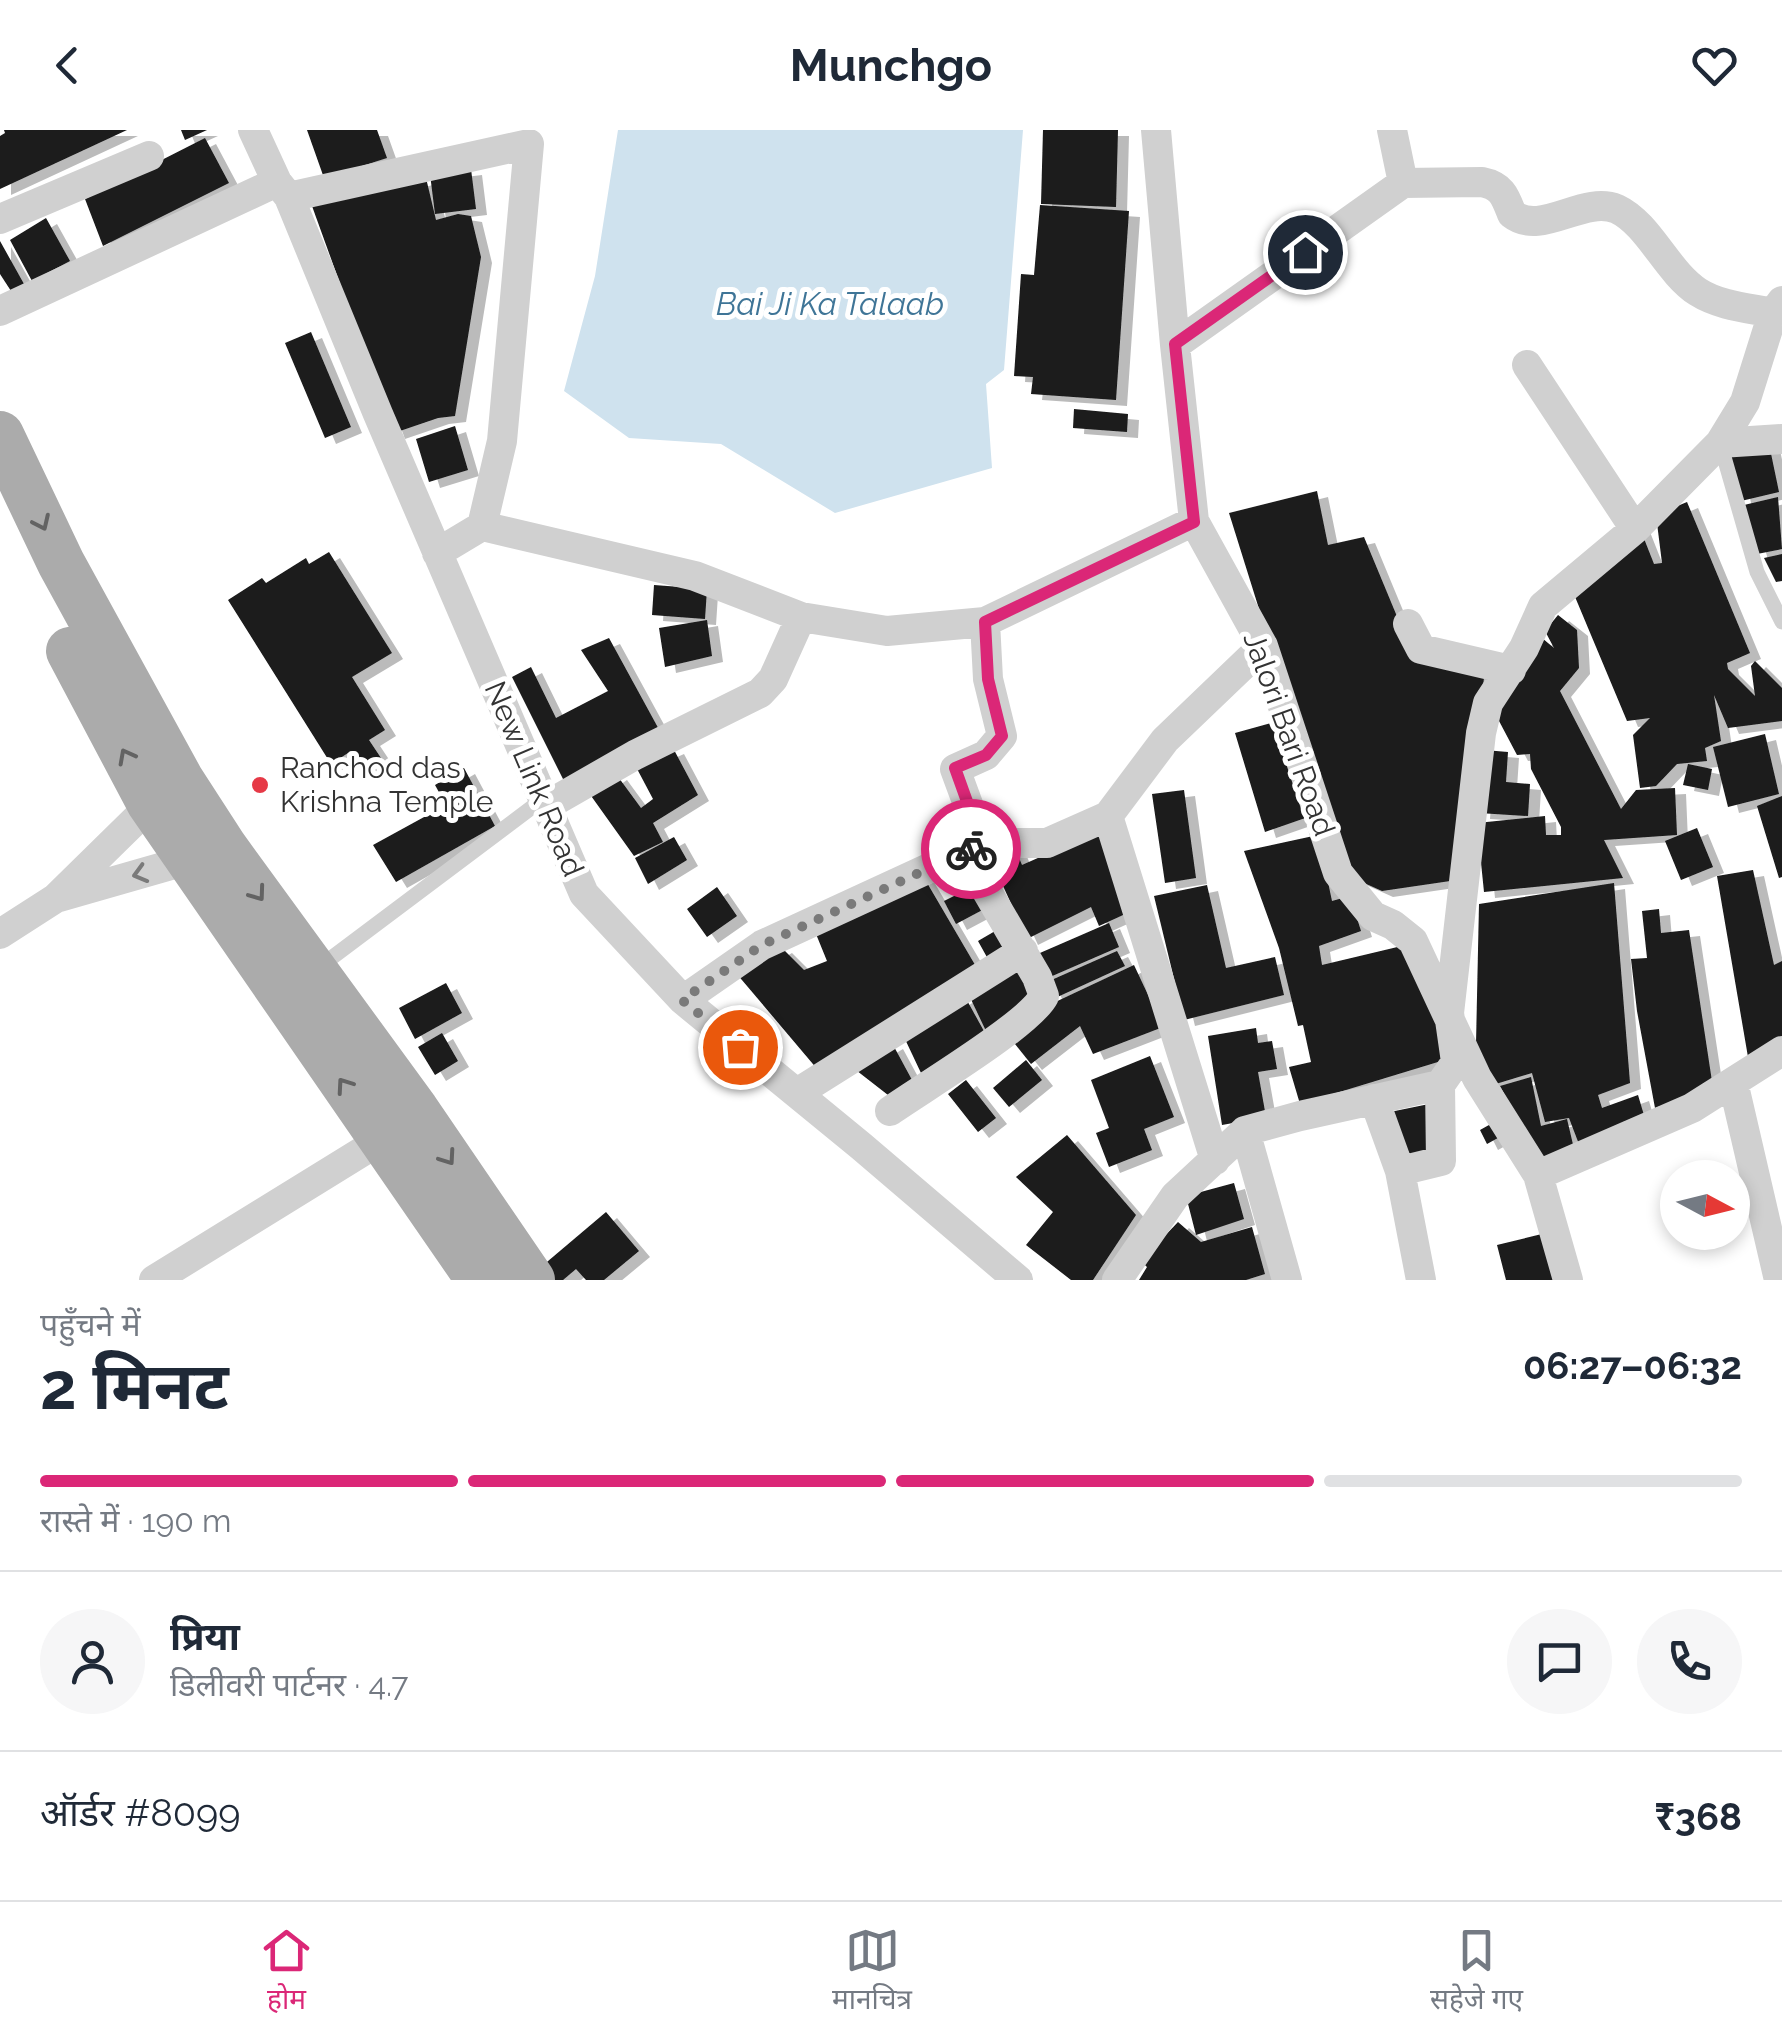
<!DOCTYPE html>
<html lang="hi">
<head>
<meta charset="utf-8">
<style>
	body { margin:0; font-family:Raleway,"Noto Sans Devanagari",sans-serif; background:#f6f6f7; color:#1f2937; height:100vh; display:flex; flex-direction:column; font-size:38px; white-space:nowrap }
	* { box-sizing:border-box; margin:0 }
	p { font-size:32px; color:#747a83 }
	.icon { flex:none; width:55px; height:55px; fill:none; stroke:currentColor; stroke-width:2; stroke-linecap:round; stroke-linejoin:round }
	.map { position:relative; height:1150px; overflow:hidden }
	.details { display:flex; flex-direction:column; background:#fff; flex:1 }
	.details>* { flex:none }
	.needle { width:65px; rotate:97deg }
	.fabs { position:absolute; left:1660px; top:1030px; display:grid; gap:20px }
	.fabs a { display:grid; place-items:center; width:90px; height:90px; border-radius:50%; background:#fff; box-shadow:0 5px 15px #0003; font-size:50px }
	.pin { position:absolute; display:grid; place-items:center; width:85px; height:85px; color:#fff; margin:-42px; border:5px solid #fff; border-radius:50%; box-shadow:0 2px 10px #0007 }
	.courier { position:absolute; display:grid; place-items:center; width:100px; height:100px; margin:-50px; border:8px solid #db2777; border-radius:50%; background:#fff; color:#222; box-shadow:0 2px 12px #0007 }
	.head em { font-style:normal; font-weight:700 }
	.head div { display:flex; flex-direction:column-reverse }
	.head { display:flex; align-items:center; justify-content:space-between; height:170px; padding:0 40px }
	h1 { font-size:65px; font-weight:700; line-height:75px }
	.bar { display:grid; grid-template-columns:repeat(4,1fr); gap:15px 10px; align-content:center; height:120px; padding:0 40px }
	.bar i { height:12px; border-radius:8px; background:#e0e1e3 }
	.bar .selected { background:#db2777 }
	.bar p { grid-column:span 4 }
	.line { display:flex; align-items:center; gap:25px; padding:0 40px; border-top:2px solid #e0e1e3 }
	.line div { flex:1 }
	.round { display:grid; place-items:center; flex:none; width:105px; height:105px; border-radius:52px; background:#f6f6f7 }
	header { display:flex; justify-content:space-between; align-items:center; height:130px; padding:0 40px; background:#fff; font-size:45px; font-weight:700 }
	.tabs { display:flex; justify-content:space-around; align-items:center; height:140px; border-top:2px solid #e0e1e3; background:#fff; font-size:28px; color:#747a83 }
	.tabs a { display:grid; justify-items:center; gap:5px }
	.tabs .selected { color:#db2777 }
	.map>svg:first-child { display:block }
</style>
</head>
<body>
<header><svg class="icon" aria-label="back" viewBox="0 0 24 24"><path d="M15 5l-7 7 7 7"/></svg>Munchgo<svg class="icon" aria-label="heart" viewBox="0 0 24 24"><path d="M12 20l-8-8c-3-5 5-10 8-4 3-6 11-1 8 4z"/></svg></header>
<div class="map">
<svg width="1782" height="1150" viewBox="0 0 1782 1150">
	<defs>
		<filter id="shadow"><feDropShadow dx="11" dy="6" stdDeviation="0" flood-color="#0004"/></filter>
	</defs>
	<rect width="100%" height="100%" fill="#fff"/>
	<path fill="#cfe2ee" d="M618 0H1023L1004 240 986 254 992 338 835 383 721 314 629 308 564 261 595 146Z"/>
	<path fill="#1a1a1a" filter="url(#shadow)" d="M4 0H127L0 59V6L5 3Z
		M181 0H207L185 10Z
		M307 0H377L387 28 324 48Z
		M1043 0H1118L1116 77 1041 74Z
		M205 8 229 53 103 116 85 69Z
		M471 39 476 79 435 84 430 44Z
		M426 48 436 90 458 84 471 86 481 127 455 286 438 288 394 303 312 76Z
		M1040 75 1129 81 1116 270 1031 264 1033 247 1014 246 1021 144 1034 145Z
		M46 88 70 131 32 151 10 110Z
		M0 111 24 154 11 161 0 144Z
		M311 202 351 297 325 308 285 213Z
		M1074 279 1128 284 1127 302 1073 298Z
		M455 296 468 340 429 352 416 309Z
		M1769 314 1779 362 1741 371 1729 318Z
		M1317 361 1328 415 1364 407 1413 525 1485 539 1466 703 1457 750 1382 761 1353 748 1315 658 1229 383Z
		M1778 367 1782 419 1757 424 1744 375Z
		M1687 372 1750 523 1727 533 1728 539 1755 566 1751 536 1755 531 1782 558V591L1728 598 1714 565 1721 611 1705 618 1707 631 1677 634 1656 656 1640 658 1633 605 1650 588 1627 591 1573 462 1639 396 1654 434 1662 433 1656 385Z
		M329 422 392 523 352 547 385 600 369 610 381 628 359 641 348 623 331 634 228 470 262 448 266 453 306 428 309 434Z
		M1782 424V451L1776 452 1764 428Z
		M654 455 707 459 705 489 652 485Z
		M1558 485 1577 500 1579 538 1560 561 1621 679 1636 660 1675 658 1677 705 1604 710 1623 748 1484 762 1477 693 1545 686 1546 705H1561V697L1531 639 1530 624 1517 625 1489 572 1542 508 1554 518 1545 501Z
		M707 490 712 526 665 537 659 498Z
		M609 508 662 605 564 651 512 547 531 537 556 588 608 561 581 520Z
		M1282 590 1311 686 1265 702 1235 603Z
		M1765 604 1779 664 1728 677 1713 617Z
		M673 618 698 665 653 693 663 712 634 726 589 663 616 644 641 678 653 669 635 635Z
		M1484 620 1508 622 1506 652 1530 654 1528 686 1479 683Z
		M1688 634 1712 639 1708 660 1683 655Z
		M464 638 495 696 396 752 373 715 446 675 435 655Z
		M1184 660 1196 748 1165 753 1152 664Z
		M1782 666V747L1779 748 1757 676Z
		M1697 698 1713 737 1681 750 1665 711Z
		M1099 701 1134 780 1099 796 1091 777 1027 809 990 727 1014 716 1022 735Z
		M1318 705 1332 771 1350 766 1361 801 1319 816 1322 835 1410 814 1451 928 1300 974 1289 937 1311 932 1303 895 1298 896 1279 818 1244 721Z
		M674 707 687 730 648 754 635 728Z
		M1753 740 1774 835 1782 831V907L1748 927 1717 746Z
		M923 746 978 840 818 940 736 843 781 817 804 840 827 831 816 804Z
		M1614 753 1630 953 1598 965 1602 978 1638 965 1646 992 1582 1022 1569 988 1545 992 1532 943 1489 956 1476 914 1479 774Z
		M976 755 988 777 956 794 944 771Z
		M1207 755 1226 838 1275 827 1284 865 1184 890 1154 766Z
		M717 757 737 786 707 807 687 779Z
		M1659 779 1661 803 1689 800 1713 958 1655 978 1637 881 1631 829 1647 828 1642 781Z
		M1109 793 1119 817 1043 850 1033 826Z
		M1002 797 1012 815 988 829 978 811Z
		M1117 821 1125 836 1053 869 1047 852Z
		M1019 828 1039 869 986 901 968 863Z
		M1134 835 1163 897 1093 924 1080 896 1031 934 1011 909 1049 875Z
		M446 853 462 883 415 909 399 878Z
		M964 865 985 903 921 943 904 907Z
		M1256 898 1258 913 1272 911 1277 939 1258 942 1266 987 1222 995 1208 906Z
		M442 903 458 931 435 945 418 917Z
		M892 913 912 950 888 965 852 937Z
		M1150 926 1174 987 1144 999 1152 1020 1109 1037 1096 1003 1109 998 1091 950Z
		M1026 930 1042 950 1009 977 993 958Z
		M1531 947 1541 996 1567 989 1575 1023 1541 1034 1500 956Z
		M966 950 996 988 978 1002 948 964Z
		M1429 974 1438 1022 1399 1030 1390 982Z
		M1498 990 1505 1004 1487 1014 1480 1000Z
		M1067 1005 1136 1085 1093 1150H1071L1026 1115 1053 1082 1016 1047Z
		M1234 1053 1244 1089 1196 1105 1186 1066Z
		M606 1082 639 1121 604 1150H586L576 1139 563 1150H552L541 1137Z
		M1178 1092 1201 1112 1252 1097 1265 1144 1246 1150H1139L1147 1137 1141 1131Z
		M1546 1103 1557 1150H1506L1497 1115Z"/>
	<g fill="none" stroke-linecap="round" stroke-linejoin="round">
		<path stroke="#d0d0d0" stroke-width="15" d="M1720 313 1757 442 1782 492
			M318 838 543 669"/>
		<path stroke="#d0d0d0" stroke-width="30" d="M253 0 277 52 289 67 378 284 584 764 683 870 861 1016 1018 1150
			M1156 0 1175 215
			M1392 0 1403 53 1175 215 1194 391 1263 516 1338 743 1373 786 1393 795 1413 811 1477 948 1538 1045 1568 1150
			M1403 53 1482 52C1502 56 1505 66 1512 84 1541 107 1583 65 1617 79 1649 94 1667 142 1698 162 1720 176 1749 178 1773 183
			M289 67 529 14 502 311 482 396 437 423
			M0 89 149 26
			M0 181 277 52
			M1527 235 1635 399
			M1720 313 1782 309
			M482 396 695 446 801 487 887 501 985 492
			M1408 494 1421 519 1511 540
			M546 676 635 625 760 563 773 549 801 487
			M1108 686 1215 1030
			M988 713 969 677 955 639 986 625 1002 606 988 549 985 492 1194 391
			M59 767 202 726
			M0 804 56 768 163 663
			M683 870 762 815 964 722 988 713H1047L1108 686 1165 610 1263 516
			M1733 952 1779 1150
			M797 963 1023 821
			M1374 969 1400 1041 1441 1031 1440 955 1456 932 1449 883 1481 603 1488 573 1524 518 1543 476 1635 399 1720 313 1745 272 1773 183 1782 171
			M890 981C921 959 1030 894 1044 866L1037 847 964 722
			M1245 1001 1287 1150
			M1400 1041 1421 1150
			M1538 1045 1692 978 1782 921
			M154 1150 381 1010
			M1117 1150 1175 1066 1245 1001 1300 986 1440 955"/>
		<path stroke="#ababab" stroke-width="48" d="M0 305 61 433 180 650 224 718 415 980 531 1150
			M70 521 150 672 480 1150"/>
	</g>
	<defs><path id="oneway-chevron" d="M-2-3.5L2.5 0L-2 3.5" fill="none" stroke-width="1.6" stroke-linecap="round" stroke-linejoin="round" transform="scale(2.5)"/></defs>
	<g stroke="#636363">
		<use href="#oneway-chevron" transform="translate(42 393) rotate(65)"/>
		<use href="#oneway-chevron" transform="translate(126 626) rotate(-118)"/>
		<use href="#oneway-chevron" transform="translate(258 764) rotate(54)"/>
		<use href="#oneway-chevron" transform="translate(344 955) rotate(-125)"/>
		<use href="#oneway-chevron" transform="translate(448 1028) rotate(55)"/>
	</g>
	<use stroke="#7a7a7a" href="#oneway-chevron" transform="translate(140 744) rotate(164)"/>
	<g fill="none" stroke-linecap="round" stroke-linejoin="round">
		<path stroke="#7a7a7a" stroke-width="10" stroke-dasharray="0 18" d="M740 917 682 870 762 815 971 719"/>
		<path stroke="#db2777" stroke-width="12" d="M971 719 988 713 969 677 955 638 986 625 1002 606 988 549 985 492 1194 392 1175 214 1305 122"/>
	</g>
	<circle fill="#e63946" stroke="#fff" stroke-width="4" cx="260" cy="655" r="10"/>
	<g text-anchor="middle" stroke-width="10" stroke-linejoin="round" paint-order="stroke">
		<g font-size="30" fill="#333" stroke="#fff">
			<text transform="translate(1289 604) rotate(70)" y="10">Jalori Bari Road</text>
			<text transform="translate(534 649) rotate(67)" y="10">New Link Road</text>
		</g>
		<g font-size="30" fill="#333" stroke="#fff" text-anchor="start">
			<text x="280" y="648">Ranchod das<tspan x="280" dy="34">Krishna Temple</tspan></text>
		</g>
		<g font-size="32" font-style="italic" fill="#3f7597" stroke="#fff">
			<text x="830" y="185">Bai Ji Ka Talaab</text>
		</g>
	</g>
</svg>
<div class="fabs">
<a><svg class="needle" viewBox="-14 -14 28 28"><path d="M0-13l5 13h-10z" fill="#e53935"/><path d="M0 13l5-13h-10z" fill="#747a83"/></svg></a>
</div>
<div class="pin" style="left:740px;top:917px;background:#ea580c"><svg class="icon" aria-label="bag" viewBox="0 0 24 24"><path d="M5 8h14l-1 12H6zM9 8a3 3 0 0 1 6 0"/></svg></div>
<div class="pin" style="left:1305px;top:122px;background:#1f2937"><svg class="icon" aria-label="home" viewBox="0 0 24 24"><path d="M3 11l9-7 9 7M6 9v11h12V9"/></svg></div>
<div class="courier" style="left:971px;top:719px"><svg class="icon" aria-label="bike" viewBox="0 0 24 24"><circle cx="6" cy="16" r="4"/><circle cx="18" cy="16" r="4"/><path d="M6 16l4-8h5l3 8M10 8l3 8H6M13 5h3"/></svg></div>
</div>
<section class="details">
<div class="head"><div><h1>2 मिनट</h1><p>पहुँचने में</p></div><em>06:27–06:32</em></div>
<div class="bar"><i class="selected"></i><i class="selected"></i><i class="selected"></i><i></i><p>रास्ते में · 190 m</p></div>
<div class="line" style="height:180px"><a class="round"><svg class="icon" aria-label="person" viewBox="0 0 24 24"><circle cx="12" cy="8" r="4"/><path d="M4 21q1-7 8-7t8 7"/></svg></a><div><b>प्रिया</b><p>डिलीवरी पार्टनर · 4.7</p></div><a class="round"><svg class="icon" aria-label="chat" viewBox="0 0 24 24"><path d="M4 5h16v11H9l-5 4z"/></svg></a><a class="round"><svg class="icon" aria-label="phone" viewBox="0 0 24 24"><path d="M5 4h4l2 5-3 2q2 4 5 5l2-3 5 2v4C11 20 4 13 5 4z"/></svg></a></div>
<div class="line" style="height:130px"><div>ऑर्डर #8099</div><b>₹368</b></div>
</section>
<nav class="tabs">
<a class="selected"><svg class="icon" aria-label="home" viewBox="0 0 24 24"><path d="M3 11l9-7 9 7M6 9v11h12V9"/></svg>होम</a>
<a><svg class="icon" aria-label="map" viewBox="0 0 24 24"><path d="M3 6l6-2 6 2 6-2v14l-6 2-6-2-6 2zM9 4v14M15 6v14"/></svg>मानचित्र</a>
<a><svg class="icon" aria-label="saved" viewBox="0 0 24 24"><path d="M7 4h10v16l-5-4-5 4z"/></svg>सहेजे गए</a>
</nav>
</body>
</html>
